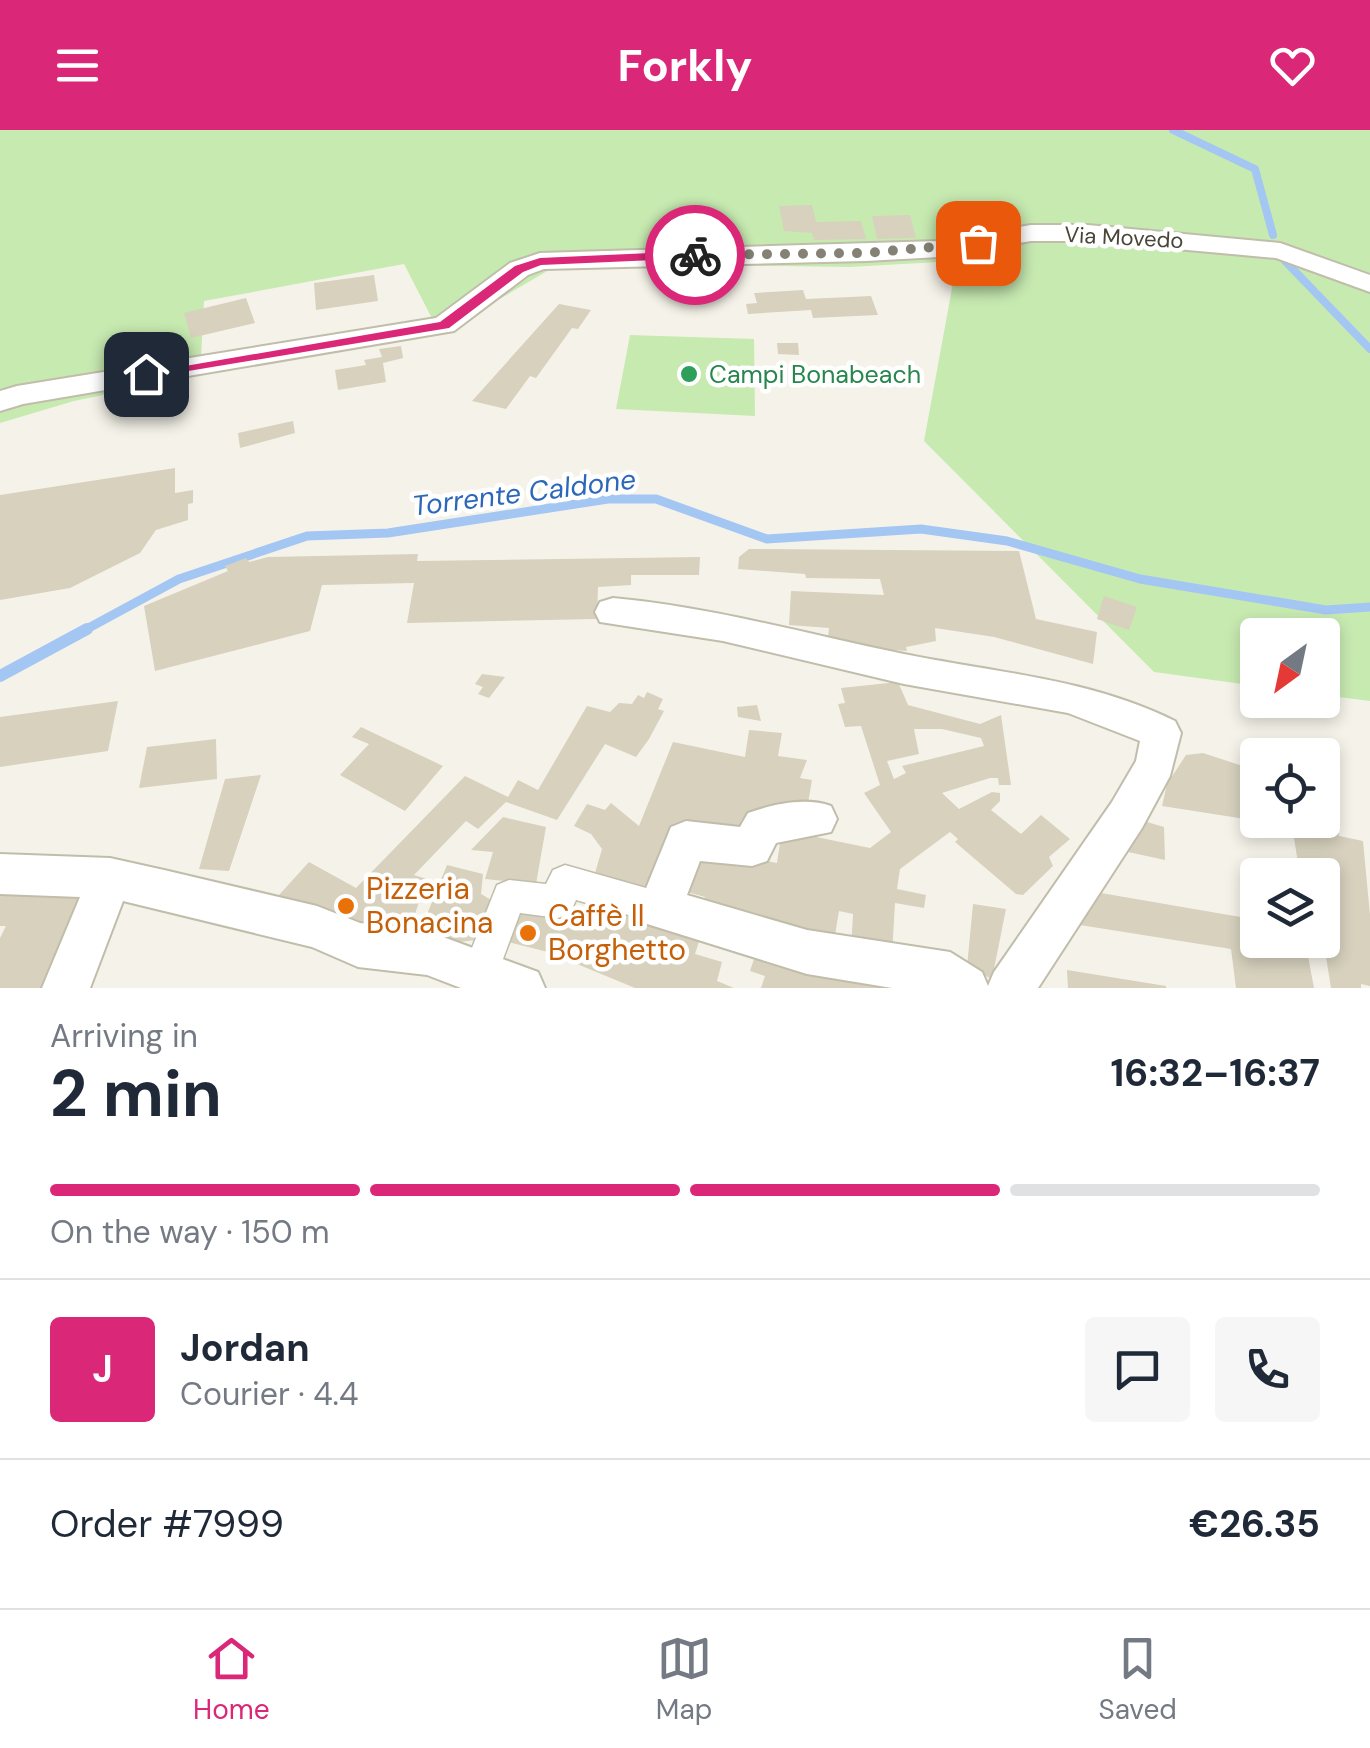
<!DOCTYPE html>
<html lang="en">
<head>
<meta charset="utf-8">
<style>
	body { margin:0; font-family:"DM Sans",sans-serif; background:#f6f6f7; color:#1f2937; height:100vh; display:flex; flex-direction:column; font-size:38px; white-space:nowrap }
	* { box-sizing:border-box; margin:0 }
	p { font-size:32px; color:#747a83 }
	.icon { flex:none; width:55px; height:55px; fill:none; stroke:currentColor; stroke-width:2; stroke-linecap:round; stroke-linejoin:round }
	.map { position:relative; height:858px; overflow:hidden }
	.sheet { display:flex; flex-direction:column; background:#fff; flex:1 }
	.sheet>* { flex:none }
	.needle { width:65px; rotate:213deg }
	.fabs { position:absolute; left:1240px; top:488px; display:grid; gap:20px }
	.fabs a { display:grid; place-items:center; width:100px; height:100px; border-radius:10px; background:#fff; box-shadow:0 5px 15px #0003; font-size:50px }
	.pin { position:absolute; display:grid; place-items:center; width:85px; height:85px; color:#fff; margin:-42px; border-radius:20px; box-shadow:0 5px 15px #0006 }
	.courier { position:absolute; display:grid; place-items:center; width:100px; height:100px; margin:-50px; border:8px solid #db2777; border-radius:50%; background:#fff; color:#222; box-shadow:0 2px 12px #0007 }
	.head em { font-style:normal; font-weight:700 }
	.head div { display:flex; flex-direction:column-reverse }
	.head { display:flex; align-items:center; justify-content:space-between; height:170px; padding:0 50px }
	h1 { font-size:65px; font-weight:700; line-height:75px }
	.bar { display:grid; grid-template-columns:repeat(4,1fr); gap:15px 10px; align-content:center; height:120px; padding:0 50px }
	.bar i { height:12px; border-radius:8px; background:#e0e1e3 }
	.bar .selected { background:#db2777 }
	.bar p { grid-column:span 4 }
	.line { display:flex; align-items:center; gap:25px; padding:0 50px; border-top:2px solid #e0e1e3 }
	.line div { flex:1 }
	.round { display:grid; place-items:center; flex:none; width:105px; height:105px; border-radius:10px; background:#f6f6f7 }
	header { display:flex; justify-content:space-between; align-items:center; height:130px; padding:0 50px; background:#db2777; color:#fff; font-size:45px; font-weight:700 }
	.tab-bar { display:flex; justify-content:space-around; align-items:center; height:140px; border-top:2px solid #e0e1e3; background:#fff; font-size:28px; color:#747a83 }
	.tab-bar a { display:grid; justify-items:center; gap:5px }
	.tab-bar .selected { color:#db2777 }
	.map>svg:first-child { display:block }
</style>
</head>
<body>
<header><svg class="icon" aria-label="menu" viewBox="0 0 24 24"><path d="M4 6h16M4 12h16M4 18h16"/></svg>Forkly<svg class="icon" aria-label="heart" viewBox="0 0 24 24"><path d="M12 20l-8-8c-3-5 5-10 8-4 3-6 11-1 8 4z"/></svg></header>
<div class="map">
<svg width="1370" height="858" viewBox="0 0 1370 858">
	<rect width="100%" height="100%" fill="#f5f3e9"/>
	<path fill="#c7eab1" d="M0 0H1370V571L1323 565 1322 505H1258L1257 556 1154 542 924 311 957 131 849 137 618 134 549 140 440 204 404 134 204 171 200 245 74 271 0 293Z
		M630 205 754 209 755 286 616 279Z"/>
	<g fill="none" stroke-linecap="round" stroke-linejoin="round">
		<path stroke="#a4c6f3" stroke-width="8" d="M1173 0 1255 39 1273 105
			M1285 131 1370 219"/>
		<path stroke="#a4c6f3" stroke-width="9" d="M83 501 179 449 307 406 388 403 608 369H656L767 409 921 399 1007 411 1140 449 1326 480 1370 477"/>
		<path stroke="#a4c6f3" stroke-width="12" d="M0 546 87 499"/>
	</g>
	<path fill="#d7d1be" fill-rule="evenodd" d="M812 75 816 92 861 91 866 109 814 110 812 103 784 101 779 76Z
		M910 85 916 108 877 109 872 86Z
		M374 145 378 171 316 180 314 153Z
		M803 160 806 169 871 166 878 185 813 188 811 180 748 184 746 174 757 173 754 163Z
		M246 168 255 193 191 208 184 183Z
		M559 174 591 180 578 199 572 198 536 248 530 246 506 279 472 271Z
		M777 213H798L799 225 778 224Z
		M401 216 403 228 383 233 386 252 338 260 335 240 366 235 364 230 382 227 379 219Z
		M293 291 295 303 240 318 238 303Z
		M175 338V363L193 360V373L188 374V390L156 400 140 423 70 458 0 470V365Z
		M749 419 1019 421 1036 489 1097 502 1093 534 994 507 935 498 936 511 906 517 907 521 827 515 829 498 789 495 791 461 884 465 880 449 806 448 805 444 738 439 739 427Z
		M418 424 417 431 700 427 699 445H631V455L598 457 597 489 407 493 414 453 322 455 310 501 155 541 144 476 228 441 225 436 246 428 249 432 268 427Z
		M1104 466 1137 477 1129 500 1097 489Z
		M482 544 505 547 489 568 478 564 483 557 475 554Z
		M898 552 908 575 980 594 1001 585 1011 655H999L998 648H990L942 663 959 679 992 662 1000 663V671L991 680 1021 704 1041 685 1070 709 1049 727 1053 736 1023 765 1016 764 955 712 958 709 950 702 900 739 897 759 926 765 924 778 895 773 892 825 851 818 853 784 839 781 833 817 699 780 705 767 680 760 691 716 777 733 782 700 870 718 891 702 864 663 880 655 861 596 845 597 838 574 845 573 841 558ZM914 599H942L981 608 984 616 902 636 906 643 894 649 887 631 919 624Z
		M647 562 663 569 658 579 664 581 649 609 636 627 605 614 557 690 506 672 478 699 466 691 414 745 427 749 407 807 313 787 279 765 309 732 356 758 465 646 508 667 518 650 538 660 587 576 610 582 619 573 632 574 638 565 644 568Z
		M118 571 108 621 0 637V587Z
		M757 575 761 591 738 587 737 577Z
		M361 597 443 636 405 681 340 645 369 614 352 607Z
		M749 600 782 603 778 626 807 630 800 648 812 650 808 673 796 671 793 685 741 690V700L654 764 702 802 695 824 722 832 717 851 734 858H635L548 822 492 808 459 812 417 809 447 735 483 744 481 764 505 778 540 780 581 791 602 719 591 704 574 696 587 674 605 680 611 673 639 696 673 612 745 627Z
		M216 609 217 649 139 658 147 617Z
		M1203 623 1258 641V691L1162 676 1167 654 1186 625Z
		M261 645 229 741 199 739 225 649Z
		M1322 673 1333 675 1339 706 1363 711 1370 785V856L1361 854V858H1331L1322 802V745H1300L1292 696 1269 692 1322 690Z
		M503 687 546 697 536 754 485 749 493 722 471 720Z
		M1147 692 1164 697 1165 730 1128 722Z
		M0 763 84 766 47 858H0V808L6 796H0Z
		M1101 763 1258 790V810H1305L1314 858H1236L1231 819 1080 795Z
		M973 774 1006 779 992 849 967 837Z
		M759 814 955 858H761L765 846 750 841Z
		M1067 840 1166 856V858H1068Z"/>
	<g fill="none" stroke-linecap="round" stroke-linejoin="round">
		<defs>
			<path id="pedestrian" d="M565 735 660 762 672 766 678 778 672 790 660 794 576 770 570 783 558 788 520 783 493 856H467L462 843 497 755 509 750 546 754 553 740Z"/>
			<path id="minor" d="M1031 95H1088L1280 113 1370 145V162L1276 128 1088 111H1031L939 127 866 131 544 139 528 145 454 201 23 274 0 281V261L17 256 436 188 510 133 540 123 939 111Z
				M613 468C712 477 807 504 904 524 997 543 1088 548 1175 591L1181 603 1170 646 1142 698 1038 858H892L807 844 644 793 638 778 671 697 686 691 740 697 748 683C773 674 806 667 831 676L837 689 831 702 776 713 767 731 752 736 700 731 687 765 807 800 950 822 982 842 988 856 994 842 1112 672 1136 631 1140 611 1068 583 904 554 723 511 600 492 595 482 600 472Z
				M0 724 110 728 164 740 317 776 360 793 427 801 538 842 545 858H461L427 845 358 837 312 817 123 771 90 858H42L80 767 0 764Z"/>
		</defs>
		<use href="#pedestrian" stroke="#c1bdab" stroke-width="3"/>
		<use href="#minor" stroke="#c1bdab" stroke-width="4"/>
		<use href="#pedestrian" fill="#fff" fill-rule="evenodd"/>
		<use href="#minor" fill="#fff" fill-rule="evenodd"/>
	</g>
	<path fill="#db2777" d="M695 121 700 128 541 135 523 142 449 198 146 248 139 244 440 192 515 136 540 128Z"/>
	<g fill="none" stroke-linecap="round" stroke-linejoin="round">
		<path stroke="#858275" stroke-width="10" stroke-dasharray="0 18" d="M695 125 866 123 978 113"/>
	</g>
	<circle fill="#2e9e5b" stroke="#fff" stroke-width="4" cx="689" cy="244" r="10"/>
	<g fill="#e8710a" stroke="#fff" stroke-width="4">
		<circle cx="346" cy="776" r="10"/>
		<circle cx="528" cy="803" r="10"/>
	</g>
	<g text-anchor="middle" stroke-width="9" stroke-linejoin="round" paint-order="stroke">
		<g font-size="22" fill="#494537" stroke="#fff">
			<text transform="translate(1124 107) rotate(3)" y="8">Via Movedo</text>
		</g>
		<g font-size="25" fill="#27864d" stroke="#fff" text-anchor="start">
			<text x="709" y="253">Campi Bonabeach</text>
		</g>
		<g font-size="28" font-style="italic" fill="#2c67b9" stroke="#fff">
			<text transform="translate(524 362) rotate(-7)" y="10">Torrente Caldone</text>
		</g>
		<g font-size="30" fill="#c56008" stroke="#fff" text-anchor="start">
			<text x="366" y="769">Pizzeria<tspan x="366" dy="34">Bonacina</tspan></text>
			<text x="548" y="796">Caffè Il<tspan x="548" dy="34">Borghetto</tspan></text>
		</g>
	</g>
</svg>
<div class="fabs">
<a><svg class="needle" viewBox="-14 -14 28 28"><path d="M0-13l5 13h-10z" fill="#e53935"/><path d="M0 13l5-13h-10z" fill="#747a83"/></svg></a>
<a><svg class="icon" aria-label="locate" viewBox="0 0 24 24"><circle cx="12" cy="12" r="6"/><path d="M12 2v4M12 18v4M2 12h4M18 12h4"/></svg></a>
<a><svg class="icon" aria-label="layers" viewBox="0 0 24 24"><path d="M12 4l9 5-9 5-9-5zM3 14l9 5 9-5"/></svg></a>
</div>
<div class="pin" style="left:978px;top:113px;background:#ea580c"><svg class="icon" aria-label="bag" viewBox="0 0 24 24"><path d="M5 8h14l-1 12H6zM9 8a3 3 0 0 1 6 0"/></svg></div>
<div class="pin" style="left:146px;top:244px;background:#1f2937"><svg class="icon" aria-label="home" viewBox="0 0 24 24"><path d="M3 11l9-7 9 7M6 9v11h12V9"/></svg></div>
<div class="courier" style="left:695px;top:125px"><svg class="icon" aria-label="bike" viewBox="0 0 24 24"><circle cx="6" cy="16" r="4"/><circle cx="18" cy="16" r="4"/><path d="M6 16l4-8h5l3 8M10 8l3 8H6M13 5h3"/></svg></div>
</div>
<section class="sheet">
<div class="head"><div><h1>2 min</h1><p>Arriving in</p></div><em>16:32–16:37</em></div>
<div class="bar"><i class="selected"></i><i class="selected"></i><i class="selected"></i><i></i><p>On the way · 150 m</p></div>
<div class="line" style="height:180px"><b class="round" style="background:#db2777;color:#fff">J</b><div><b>Jordan</b><p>Courier · 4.4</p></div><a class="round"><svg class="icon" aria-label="chat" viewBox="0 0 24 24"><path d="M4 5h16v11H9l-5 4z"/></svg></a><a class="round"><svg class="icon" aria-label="phone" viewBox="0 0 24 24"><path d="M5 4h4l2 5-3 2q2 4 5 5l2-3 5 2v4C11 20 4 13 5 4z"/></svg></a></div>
<div class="line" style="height:130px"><div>Order #7999</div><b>€26.35</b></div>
</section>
<nav class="tab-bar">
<a class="selected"><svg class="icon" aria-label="home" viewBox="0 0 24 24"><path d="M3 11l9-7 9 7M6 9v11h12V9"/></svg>Home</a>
<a><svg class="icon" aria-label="map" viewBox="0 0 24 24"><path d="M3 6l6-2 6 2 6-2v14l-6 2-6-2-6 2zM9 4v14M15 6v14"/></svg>Map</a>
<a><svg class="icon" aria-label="saved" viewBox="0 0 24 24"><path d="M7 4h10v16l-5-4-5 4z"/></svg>Saved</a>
</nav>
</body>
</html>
